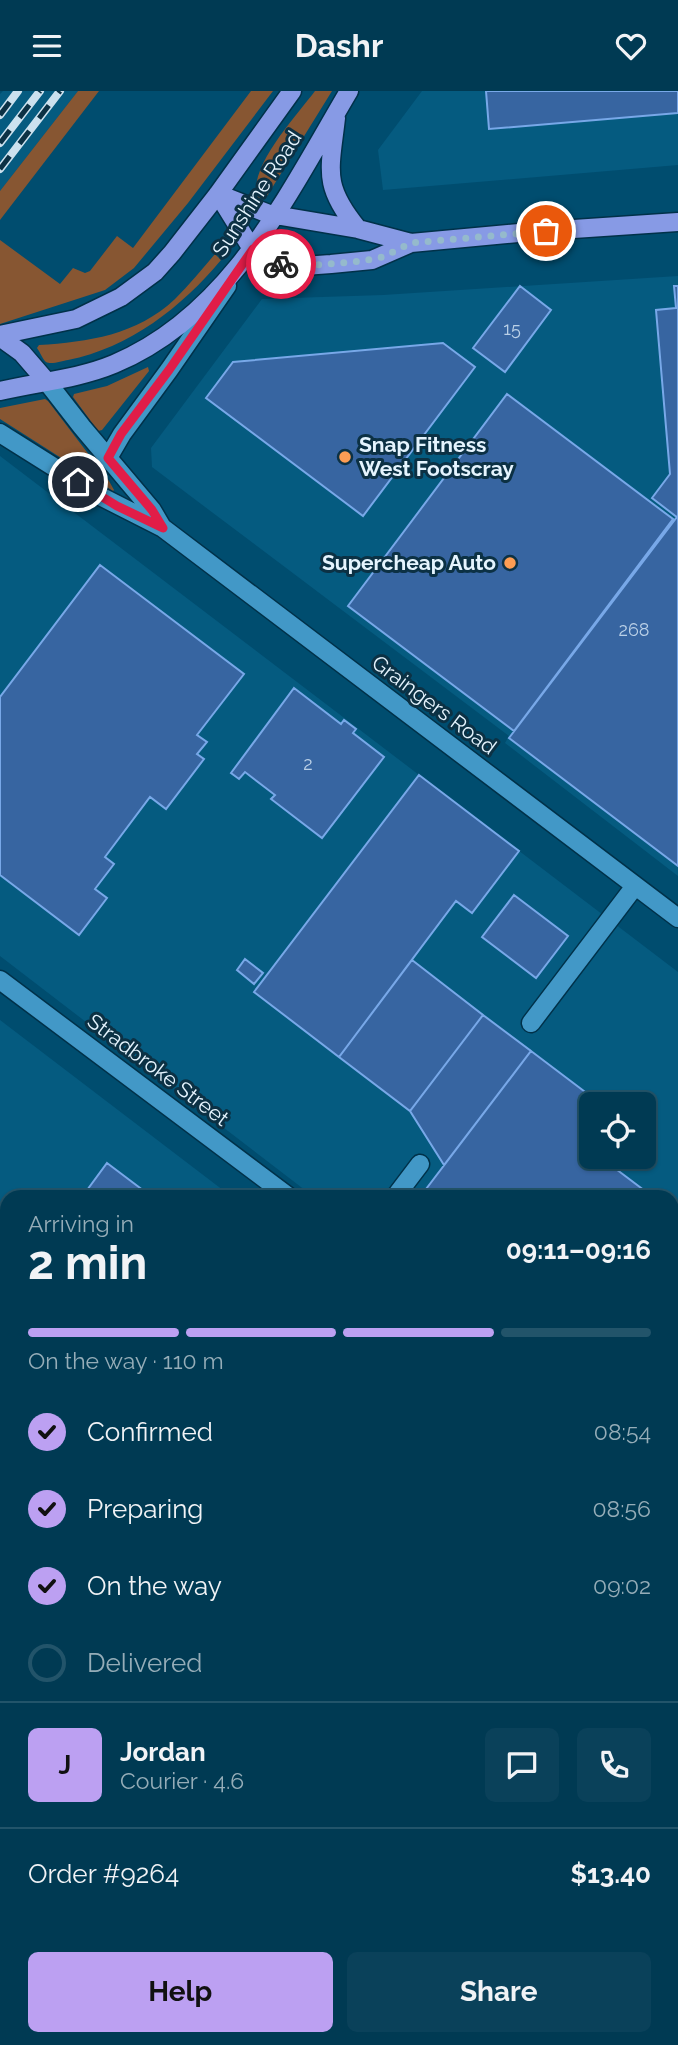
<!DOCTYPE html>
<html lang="en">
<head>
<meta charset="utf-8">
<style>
	body { margin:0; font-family:Raleway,sans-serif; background:#0a415a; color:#f1f3f6; height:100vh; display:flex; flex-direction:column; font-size:26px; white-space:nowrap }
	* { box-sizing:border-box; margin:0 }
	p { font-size:23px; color:#95adb8 }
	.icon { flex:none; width:38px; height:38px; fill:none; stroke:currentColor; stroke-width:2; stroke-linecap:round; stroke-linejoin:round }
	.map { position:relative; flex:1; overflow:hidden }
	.sheet { position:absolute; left:0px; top:1099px; width:679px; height:856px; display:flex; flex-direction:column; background:#003a53; border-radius:21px 21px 0 0; box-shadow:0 2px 5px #0004,0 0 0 2px #22546a }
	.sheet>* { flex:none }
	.fabs { position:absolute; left:579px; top:1001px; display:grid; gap:14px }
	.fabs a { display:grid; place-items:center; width:77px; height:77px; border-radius:10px; background:#003a53; box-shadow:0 2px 5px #0004,0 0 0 2px #22546a; font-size:35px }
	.pin { position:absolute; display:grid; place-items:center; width:60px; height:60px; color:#fff; margin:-30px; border:4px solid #fff; border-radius:50%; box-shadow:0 2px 7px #0007 }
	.courier { position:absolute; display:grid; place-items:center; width:70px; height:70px; margin:-35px; border:5px solid #e11d48; border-radius:50%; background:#fff; color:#222; box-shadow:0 2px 9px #0007 }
	.head em { font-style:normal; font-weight:700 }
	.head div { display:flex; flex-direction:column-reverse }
	.head { display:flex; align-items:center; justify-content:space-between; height:119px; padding:0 28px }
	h1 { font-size:46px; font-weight:700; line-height:52px }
	.bar { display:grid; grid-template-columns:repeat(4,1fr); gap:10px 7px; align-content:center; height:84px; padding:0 28px }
	.bar i { height:9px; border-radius:5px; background:#22546a }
	.bar .selected { background:#bca0f2 }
	.bar p { grid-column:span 4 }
	.line { display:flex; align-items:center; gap:18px; padding:0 28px; border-top:2px solid #22546a }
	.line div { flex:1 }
	.round { display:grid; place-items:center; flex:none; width:74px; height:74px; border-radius:10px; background:#0a415a }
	ol { padding:0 28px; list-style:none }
	li { display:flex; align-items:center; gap:21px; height:77px }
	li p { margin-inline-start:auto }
	li .icon { padding:7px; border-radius:50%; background:#bca0f2; color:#111; stroke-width:4 }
	li:last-child { color:#95adb8 }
	li i { width:38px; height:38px; border:4px solid #22546a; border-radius:50% }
	.cta { display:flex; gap:14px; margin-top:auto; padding:14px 28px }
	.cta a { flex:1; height:80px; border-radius:10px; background:#bca0f2; color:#111; font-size:28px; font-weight:700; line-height:80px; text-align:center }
	.cta a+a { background:#0a415a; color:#f1f3f6 }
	header { display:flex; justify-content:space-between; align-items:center; height:91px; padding:0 28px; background:#003a53; font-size:32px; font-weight:700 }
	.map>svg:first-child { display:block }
</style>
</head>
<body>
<header><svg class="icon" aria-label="menu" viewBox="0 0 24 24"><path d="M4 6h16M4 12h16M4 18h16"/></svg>Dashr<svg class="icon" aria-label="heart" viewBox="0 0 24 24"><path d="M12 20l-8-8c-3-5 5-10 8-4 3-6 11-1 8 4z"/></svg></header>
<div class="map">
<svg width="678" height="1954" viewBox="0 0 678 1954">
	<rect width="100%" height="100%" fill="#004d6f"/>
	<path fill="#055b80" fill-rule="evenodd" d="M3 0H78L0 100V3Z
		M422 0H678V74L383 99 378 59Z
		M678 185V785L505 652 509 645 152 376 151 357 262 208 383 204Z
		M0 365 678 881V1592L672 1588V1106H314L0 865ZM592 1013H644V1066H592Z
		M0 929 232 1106H7V1948H137L133 1954H0Z"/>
	<path fill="#875632" d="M78 0H99L0 129V100Z
		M251 0H273L188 112 134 177 105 199 0 233V149L60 193 73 177 85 182 90 180 117 145 133 157Z
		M315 0H332L267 105 265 107H258C246 78 298 23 315 0Z
		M215 163 221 169C182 216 129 257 68 269 62 270 51 274 46 271 43 269 40 261 37 257L39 254C88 251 137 244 175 208 189 194 202 178 215 163Z
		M148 276 149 280 102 339 98 340 73 306 74 303 107 295Z
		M45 308 48 310 109 390 114 399 113 400 0 328V317Z
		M0 1205 7 1211V1948H137L132 1954H3L0 1951Z"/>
	<path fill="#3765a1" stroke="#78a8e8" stroke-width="2" d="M486 0H678V22L489 38Z
		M520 195 551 219 505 281 473 257Z
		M674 195H678V217H676Z
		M676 217H678V427L652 407 670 383 656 219Z
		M443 252 475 276 363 425 206 307 233 271Z
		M507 303 673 428 514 640 348 515Z
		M677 426 678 427V775L509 647Z
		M100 474 244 583 197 644 207 651 197 663 204 668 166 718 150 706 105 766 114 773 95 798 107 807 79 844 0 784V606Z
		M294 597 341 633 344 629 356 638 353 642 384 666 322 747 271 708 275 704 245 681 239 688 231 682Z
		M419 684 519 760 472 822 456 810 339 966 254 901Z
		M514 804 568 845 536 887 482 846Z
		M245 868 263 882 254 893 237 879Z
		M412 869 483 924 410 1020 339 966Z
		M483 924 531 960 444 1074 410 1020Z
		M531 960 601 1013H592V1047L586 1055 592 1059V1066H600L653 1106H420Z
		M107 1072 152 1106H82Z
		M672 1120 678 1125V1256L672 1264Z
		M672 1361 678 1366V1594L672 1590Z
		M672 1669 678 1673V1775L672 1783Z
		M672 1873 678 1877V1928L672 1924Z
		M672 1938 678 1943 670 1954H626L618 1948H672Z
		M244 1948H253L261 1954H239Z
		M253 1948H287L296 1954H261Z
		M294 1948H359L354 1954H302Z
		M555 1948H594L602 1954H550Z
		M609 1948H612L620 1954H604Z"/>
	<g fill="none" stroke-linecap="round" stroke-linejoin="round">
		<defs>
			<path id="minor" d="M47 291 82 336 152 419 162 436
				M0 342 100 405 163 437 678 827
				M108 367 122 343 169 279 227 195
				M0 889 289 1106
				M531 932 635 795
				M395 1106 420 1073
				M672 1627 678 1632
				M170 1954 175 1948"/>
			<path id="major" d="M336 27C330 80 322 94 358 138
				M218 103 252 158 266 169 281 173 304 175 331 173 372 169 411 152 529 141 678 131
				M218 103 269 123 358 138 411 152
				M0 244 76 228 121 206 155 181 172 162 218 103 292 0
				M0 246 22 262 47 291
				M0 300C38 291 78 288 114 273 231 224 288 103 349 0"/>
		</defs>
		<use href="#minor" stroke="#003149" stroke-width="21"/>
		<use href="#major" stroke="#003149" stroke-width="21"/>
		<use href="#minor" stroke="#4298c7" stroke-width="18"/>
		<use href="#major" stroke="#879ae5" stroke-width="18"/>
		<defs>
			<path id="rail" d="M0 24 18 0
				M0 52 40 0
				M0 78 60 0"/>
		</defs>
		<use href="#rail" stroke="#cce1ee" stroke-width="8"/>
		<use href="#rail" stroke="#0c3144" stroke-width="5" stroke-dasharray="16" stroke-linecap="butt"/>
	</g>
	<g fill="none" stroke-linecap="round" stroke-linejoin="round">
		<path stroke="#95bacc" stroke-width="7" stroke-dasharray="0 12.6" d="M281 173 304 175 363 170 383 166 411 152 546 140"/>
		<path stroke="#e11d48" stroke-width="9" d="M78 391 117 415 163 437 152 419 108 367 121 343 169 279 253 158 266 169 281 173"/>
	</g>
	<g fill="#fd9d54" stroke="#0c3144" stroke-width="2.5">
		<circle cx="345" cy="366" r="7"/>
		<circle cx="510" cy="472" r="7"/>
	</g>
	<g text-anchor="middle" stroke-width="6" stroke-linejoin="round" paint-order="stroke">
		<g font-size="18" fill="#bad0e7">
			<text x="512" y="244">15</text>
			<text x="634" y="545">268</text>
			<text x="308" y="679">2</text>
		</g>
		<g font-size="21" fill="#e5f4fe" stroke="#0c3144">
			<text transform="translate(257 103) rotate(-57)" y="7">Sunshine Road</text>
			<text transform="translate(434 614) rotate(37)" y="7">Graingers Road</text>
			<text transform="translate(158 979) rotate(37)" y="7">Stradbroke Street</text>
		</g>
		<g font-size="21" font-weight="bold" fill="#e5f4fe" stroke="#0c3144" text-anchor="start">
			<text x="359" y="361">Snap Fitness<tspan x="359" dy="24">West Footscray</tspan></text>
			<text x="496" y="479" text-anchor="end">Supercheap Auto</text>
		</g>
	</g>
</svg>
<div class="fabs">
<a><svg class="icon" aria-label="locate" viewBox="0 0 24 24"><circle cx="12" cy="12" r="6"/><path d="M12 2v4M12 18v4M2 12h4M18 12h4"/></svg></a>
</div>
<div class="pin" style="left:546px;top:140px;background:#ea580c"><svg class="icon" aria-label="bag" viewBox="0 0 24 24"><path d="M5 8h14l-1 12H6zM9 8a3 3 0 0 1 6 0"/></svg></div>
<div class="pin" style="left:78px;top:391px;background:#1f2937"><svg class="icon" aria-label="home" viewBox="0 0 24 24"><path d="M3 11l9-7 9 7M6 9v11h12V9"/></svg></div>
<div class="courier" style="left:281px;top:173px"><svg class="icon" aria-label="bike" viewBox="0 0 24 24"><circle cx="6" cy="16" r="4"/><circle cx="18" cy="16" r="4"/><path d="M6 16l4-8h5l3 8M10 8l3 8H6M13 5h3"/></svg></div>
<section class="sheet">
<div class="head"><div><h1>2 min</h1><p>Arriving in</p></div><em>09:11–09:16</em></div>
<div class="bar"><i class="selected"></i><i class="selected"></i><i class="selected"></i><i></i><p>On the way · 110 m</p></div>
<ol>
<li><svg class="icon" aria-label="check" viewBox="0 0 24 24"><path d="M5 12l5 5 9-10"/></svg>Confirmed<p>08:54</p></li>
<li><svg class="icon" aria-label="check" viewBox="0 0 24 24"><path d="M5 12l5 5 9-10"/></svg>Preparing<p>08:56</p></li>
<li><svg class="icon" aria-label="check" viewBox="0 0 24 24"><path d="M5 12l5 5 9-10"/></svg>On the way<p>09:02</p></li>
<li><i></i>Delivered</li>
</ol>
<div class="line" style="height:126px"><b class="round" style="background:#bca0f2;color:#111">J</b><div><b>Jordan</b><p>Courier · 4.6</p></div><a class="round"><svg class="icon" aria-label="chat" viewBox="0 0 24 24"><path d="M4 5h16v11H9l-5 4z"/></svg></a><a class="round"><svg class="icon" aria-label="phone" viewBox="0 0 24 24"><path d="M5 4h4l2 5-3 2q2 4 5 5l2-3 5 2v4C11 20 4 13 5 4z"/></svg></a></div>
<div class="line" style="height:91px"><div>Order #9264</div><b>$13.40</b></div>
<div class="cta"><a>Help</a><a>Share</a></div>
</section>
</div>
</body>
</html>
